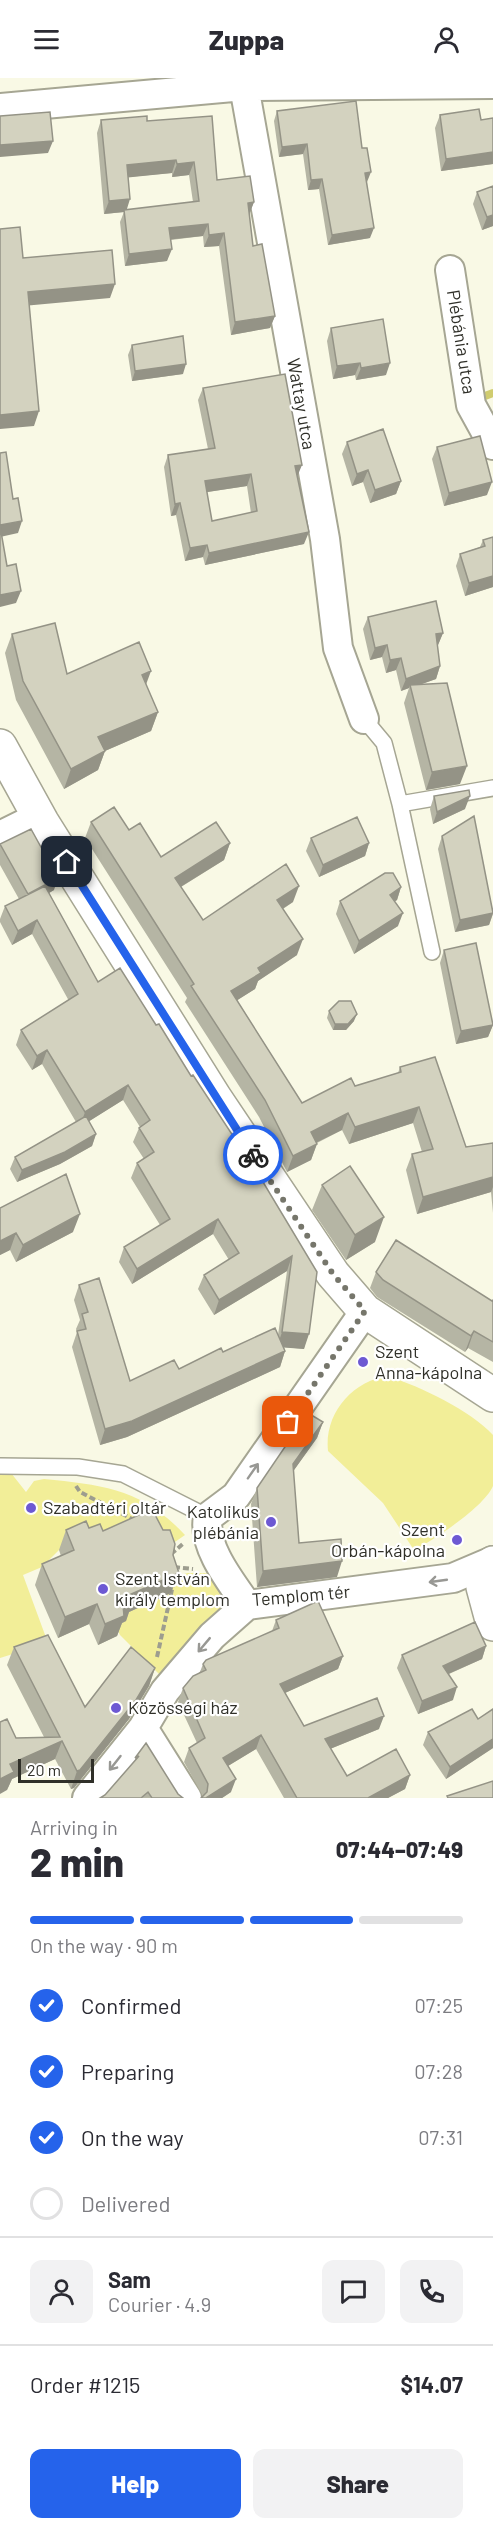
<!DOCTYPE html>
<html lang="en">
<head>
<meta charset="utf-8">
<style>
	body { margin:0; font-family:Barlow,sans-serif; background:#f2f2f3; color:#2b2b33; height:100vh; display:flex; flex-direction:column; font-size:22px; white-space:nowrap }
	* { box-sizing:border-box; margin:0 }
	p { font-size:20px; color:#7c7c81 }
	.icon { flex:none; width:33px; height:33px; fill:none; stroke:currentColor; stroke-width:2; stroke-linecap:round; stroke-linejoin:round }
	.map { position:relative; height:1720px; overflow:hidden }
	.sheet { display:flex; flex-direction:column; background:#fff; flex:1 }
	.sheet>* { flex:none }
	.scale { position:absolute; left:18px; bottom:15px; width:76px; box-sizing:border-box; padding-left:6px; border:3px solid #303029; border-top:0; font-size:16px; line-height:21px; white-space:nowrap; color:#303029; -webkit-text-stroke:4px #fff; paint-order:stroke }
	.pin { position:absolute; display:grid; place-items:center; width:51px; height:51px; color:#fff; margin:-26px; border-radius:12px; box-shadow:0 3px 9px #0006 }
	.courier { position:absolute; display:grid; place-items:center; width:60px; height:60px; margin:-30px; border:4px solid #2563eb; border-radius:50%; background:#fff; color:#222; box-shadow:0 2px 8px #0007 }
	.head em { font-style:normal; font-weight:800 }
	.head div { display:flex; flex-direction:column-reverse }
	.head { display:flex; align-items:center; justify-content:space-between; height:102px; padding:0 30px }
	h1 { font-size:39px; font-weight:800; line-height:45px }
	.bar { display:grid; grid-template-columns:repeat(4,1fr); gap:9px 6px; align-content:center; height:72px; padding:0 30px }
	.bar i { height:8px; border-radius:4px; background:#e1e1e2 }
	.bar .active { background:#2563eb }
	.bar p { grid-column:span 4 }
	.line { display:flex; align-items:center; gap:15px; padding:0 30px; border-top:2px solid #e1e1e2 }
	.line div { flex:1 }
	.round { display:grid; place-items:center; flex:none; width:63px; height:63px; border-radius:12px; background:#f2f2f3 }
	ol { padding:0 30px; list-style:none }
	li { display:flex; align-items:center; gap:18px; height:66px }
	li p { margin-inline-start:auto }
	li .icon { padding:6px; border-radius:50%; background:#2563eb; color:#fff; stroke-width:4 }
	li:last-child { color:#7c7c81 }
	li i { width:33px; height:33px; border:3px solid #e1e1e2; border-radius:50% }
	.primary-button { display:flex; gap:12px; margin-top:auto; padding:12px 30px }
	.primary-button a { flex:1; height:69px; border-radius:12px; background:#2563eb; color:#fff; font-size:24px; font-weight:800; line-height:69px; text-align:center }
	.primary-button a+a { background:#f2f2f3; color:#2b2b33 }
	header { display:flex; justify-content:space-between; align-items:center; height:78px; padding:0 30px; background:#fff; font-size:27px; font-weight:800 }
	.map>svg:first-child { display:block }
</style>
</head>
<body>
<header><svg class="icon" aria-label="menu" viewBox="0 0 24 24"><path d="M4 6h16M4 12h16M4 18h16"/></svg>Zuppa<svg class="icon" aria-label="person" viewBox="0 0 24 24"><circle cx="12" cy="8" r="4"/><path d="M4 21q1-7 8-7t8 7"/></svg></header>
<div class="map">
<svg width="493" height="1720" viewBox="0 0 493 1720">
	<rect width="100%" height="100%" fill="#f9f9e5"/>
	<path fill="#f2ee98" d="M388 1298C421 1309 470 1332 493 1357 493 1369 493 1398 493 1408 484 1429 434 1462 414 1472L383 1425 328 1373C324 1336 352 1303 388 1298Z
		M0 1381 26 1414 34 1403 44 1401C104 1407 142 1411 185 1457L162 1473 59 1472 42 1489 23 1497 48 1565 0 1580Z
		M188 1495H214L225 1527 224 1532 163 1600 120 1557 115 1547 123 1536 171 1515 166 1500Z"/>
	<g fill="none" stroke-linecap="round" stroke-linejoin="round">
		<path stroke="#d0cc6f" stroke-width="8" d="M485 318 493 315"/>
		<defs>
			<path id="service" d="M364 641 384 665 400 726 493 710
				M400 726 432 874
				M0 1388 78 1389 123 1396 208 1439"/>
			<path id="minor" d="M244 8 325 461 338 570 364 641
				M0 30 244 8 493 6
				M450 192 471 327 493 367
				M0 758 38 739
				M247 1527C231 1504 202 1468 208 1439L236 1418 365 1233
				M143 1650 187 1720
				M87 1720 143 1650 165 1613 212 1558 247 1527 453 1500 493 1483"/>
			<path id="tertiary" d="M0 668 42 744 215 1020 333 1196 365 1233 493 1317
				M493 1485 483 1509 493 1546"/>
		</defs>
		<use href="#service" stroke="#a6a693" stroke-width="18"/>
		<use href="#minor" stroke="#a6a693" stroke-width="32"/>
		<use href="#tertiary" stroke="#a6a693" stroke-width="36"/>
		<path stroke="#9d9d8f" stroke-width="4" stroke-dasharray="6 3" stroke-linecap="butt" d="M76 1408 80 1414 134 1442
			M171 1476 184 1465
			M174 1489 193 1491
			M157 1579 173 1507"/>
		<use href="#service" stroke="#fff" stroke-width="15"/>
		<use href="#minor" stroke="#fff" stroke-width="28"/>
		<use href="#tertiary" stroke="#fff" stroke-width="33"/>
	</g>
	<path fill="#b5b5a4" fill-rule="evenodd" d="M277 33 362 70 367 104 370 160 328 167 319 111 308 112 303 76 279 79 274 43Z
		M440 37 481 42 493 40V86L441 93 435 50Z
		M101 42 147 43 217 102 254 124 249 136 253 168 275 238 270 250 231 257 219 168 204 169 203 158 171 162 167 183 125 188 120 144 124 134 104 136 97 55ZM172 95V99L189 97 193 124 126 132 128 99Z
		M493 108V148L482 152 473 126 477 114Z
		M331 250 386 297 356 302 355 297 333 301 327 263Z
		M132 267 183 296 132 303 128 277Z
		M203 310 297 398 304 466 205 487 203 479 185 483 176 437 171 438 164 389 168 377 208 371 198 322ZM247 408 251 435 212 443 207 414Z
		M347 364 401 403 396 416 370 425 363 404 352 408 342 376Z
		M437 369 487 417 444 428 432 381Z
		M493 459V509L465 518 456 488 460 476 480 469 483 462Z
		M368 539 443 555 438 567H437L440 588 436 601 418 607 460 706 426 712 404 625 409 610 401 613 396 592 386 595 382 579 370 582 363 551Z
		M12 556 67 596 146 607 158 634 151 653 105 673 98 692 64 711 16 622 5 575Z
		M434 718 465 731 433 746 430 731Z
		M91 744 129 752 161 779 230 765 224 782 181 809 203 842 293 824 283 831 297 877 258 903 255 911 237 922 302 1025 398 995 400 989 466 1069 493 1065V1135L491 1114 417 1136 406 1092 412 1076 422 1074 413 1045 349 1066 342 1052 317 1065 311 1082 287 1094 259 1039 185 924 187 920 85 760Z
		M442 758 493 831V836L489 847 455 854 438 771Z
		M311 760 369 765 365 778 319 799 306 773Z
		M0 766 54 812 49 815 98 904 156 947 191 998 317 1194 304 1271 284 1269 285 1273 280 1289 127 1359 100 1367 72 1269 77 1254 76 1251 80 1242 74 1222 79 1207 130 1303 179 1291 223 1274 278 1257 287 1193 214 1237 198 1211 204 1197 229 1182 213 1156 132 1206 119 1184 124 1169 160 1147 131 1100 137 1085 144 1081 133 1064 139 1050 140 1049 123 1022 89 1043 96 1056 92 1068 60 1086 17 1104 10 1091 15 1079 76 1044 42 986 32 992 16 967 21 952 69 923 32 856 12 867 0 844V841L5 828 19 821 0 787Z
		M401 809 397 822 395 823 398 848 354 876 336 836 340 823Z
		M444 872 493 947 488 959 456 966 440 885Z
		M329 933 354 943 346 952H333L327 940Z
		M322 1107 375 1164 346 1182 312 1132Z
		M0 1130 73 1154 16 1184 10 1172 0 1177Z
		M376 1194 492 1223 493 1222V1284L468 1270 465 1274 377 1219 370 1210Z
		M323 1344 317 1360 293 1393 299 1465 337 1499 257 1509 251 1426 257 1410Z
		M89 1450 103 1453 173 1477 171 1515 129 1534 126 1543 122 1545 117 1558 98 1567 89 1546 58 1560 35 1507 42 1486 61 1478 59 1472 66 1452Z
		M276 1542 343 1578 338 1591 285 1615 304 1648 379 1651 330 1671 347 1698 410 1697 405 1711 388 1720H284L256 1671 228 1688 231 1714 222 1720H201L203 1718 184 1684 189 1670 197 1665 178 1624 183 1610 200 1594 203 1586 272 1553Z
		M486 1568 482 1581 449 1596 453 1622 418 1636 397 1590 402 1577Z
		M14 1569 85 1629 155 1590 149 1608 129 1641 74 1710 71 1711 55 1681 12 1701 7 1712 16 1660 44 1659 7 1587Z
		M493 1631V1670L446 1701 423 1667 428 1654 478 1641Z
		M132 1686 178 1716 183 1720H100L105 1717Z"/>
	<path fill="#949386" d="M53 63 48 75 0 79V67Z
		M307 66 303 76 279 79 282 69Z
		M493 74V86L441 93 446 81Z
		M176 82 172 95 123 100 127 87Z
		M194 84 189 97 172 99 177 86Z
		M371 94 367 104 362 105 365 95Z
		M322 101 319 111 308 112 311 102Z
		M130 121 126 134 124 132V134L104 136 109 123Z
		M254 124 249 137 248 125Z
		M493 137V148L482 152 487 139Z
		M208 146 203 158 165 162 169 150Z
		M374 150 370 160 328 167 332 157Z
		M224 155 219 168 204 169 209 157Z
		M172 171 167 183 125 188 129 176Z
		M115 206 110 220 23 228 28 214Z
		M275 238 270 250 231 257 235 244Z
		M360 285 355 297 333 301 337 288Z
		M390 285 386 297 356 302 361 290Z
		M186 286 183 296 132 303 135 293Z
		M39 333 34 348 0 351V337Z
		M302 387 297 399 295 388Z
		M368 392 363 404 352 408 357 396Z
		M251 396 247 408 201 415 205 403Z
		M401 403 396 416 370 425 375 412Z
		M492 404 487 417 444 428 449 415Z
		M180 425 176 437 171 438 175 426Z
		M22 443 18 455 0 459V447Z
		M309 454 304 466 205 487 209 475Z
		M207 467 203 479 185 483 190 470Z
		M493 498V509L465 518 469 505Z
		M21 513 16 525 0 529V517Z
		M443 555 438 567 431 569 436 556Z
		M387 567 382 579 370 582 375 570Z
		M401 580 396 592 386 595 390 582Z
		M440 588 436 601 411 610 410 607 409 610 401 613 406 601Z
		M151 593 144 612 142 597Z
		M158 634 151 653 91 679 98 659Z
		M105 673 98 692 64 711 71 691Z
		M467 688 460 706 426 712 432 694Z
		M470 718 465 731 433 746 437 734Z
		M230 765 224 782 169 816 175 800Z
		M369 765 365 778 319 799 323 787Z
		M58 800 54 812 24 830 28 817Z
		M299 808 293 824 271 838 277 822Z
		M401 809 397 822 386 829 390 817Z
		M403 835 398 848 354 876 359 863Z
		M493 835 489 847 455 854 460 842Z
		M37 842 32 856 12 867 18 853Z
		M303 861 297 877 258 903 255 911 225 930 231 913 258 890Z
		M357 936 354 943 346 952H333L335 946Z
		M493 947 488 959 456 966 461 953Z
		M47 972 42 986 32 992 37 978Z
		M128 1007 123 1022 80 1049 85 1034Z
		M419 1029 413 1045 349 1066 355 1049Z
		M348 1035 342 1052 305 1070 311 1054Z
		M96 1056 92 1068 60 1086 17 1104 22 1092Z
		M317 1066 311 1082 287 1094 293 1078Z
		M493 1099V1109L491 1114 417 1136 423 1119Z
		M80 1136 73 1154 16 1184 23 1167Z
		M384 1139 375 1164 346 1182 355 1157Z
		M218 1141 213 1156 132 1206 137 1191Z
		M16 1155 10 1172 0 1177V1163Z
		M292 1178 287 1193 214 1237 219 1222Z
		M474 1253 468 1270 465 1274 471 1258Z
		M282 1254 309 1256 304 1271 277 1269Z
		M285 1273 280 1289 127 1359 100 1367 105 1351Z
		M323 1344 317 1360 287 1402 293 1386Z
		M342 1483 337 1499 257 1509 263 1493Z
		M179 1495 171 1515 129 1534 126 1543 122 1545 117 1558 98 1567 105 1546 123 1527 131 1516Z
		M97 1526 89 1546 58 1560 65 1539Z
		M486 1568 482 1581 439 1600 443 1588Z
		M343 1578 338 1591 276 1619 280 1606Z
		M155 1590 149 1608 129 1641 74 1710 71 1711 77 1693Z
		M457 1609 453 1622 418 1636 422 1623Z
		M384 1638 379 1651 320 1675 325 1661Z
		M261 1657 256 1671 218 1694 223 1680Z
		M493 1661V1670L446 1701 450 1689Z
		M62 1663 55 1681 12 1701 7 1712 0 1716V1701L10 1686Z
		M410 1697 405 1711 388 1720H368Z
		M236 1701 231 1714 222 1720H206Z"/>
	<path fill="#d3d2bf" stroke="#949386" stroke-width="1.5" fill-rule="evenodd" d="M356 23 362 70H367L371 94 365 95 374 150 332 157 322 101 311 102 307 66 282 69 277 33Z
		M479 31 481 42 493 40V74L446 81 440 37Z
		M50 34 53 63 0 67V38Z
		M147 38V43L212 38 217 102 250 98 254 124 248 125 253 168 262 166 275 238 235 244 224 155 209 157 208 146 169 150 172 171 129 176 124 132 199 123 194 84 177 86 176 82 127 87 130 121 109 123 101 42Z
		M493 108V137L487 139 477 114Z
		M20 149 23 180 112 172 115 206 28 214 39 333 0 337V151Z
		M383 241 390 285 361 290 360 285 337 288 331 250Z
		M183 258 186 286 135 293 132 267Z
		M285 296 302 387 295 388 309 454 209 475 207 467 190 470 180 425 175 426 168 377 215 370 203 310ZM251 396 257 433 212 443 205 403Z
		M383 351 401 403 375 412 368 392 357 396 347 364Z
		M480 358 492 404 449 415 437 369Z
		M6 374 13 421 18 420 22 443 0 447V375Z
		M0 448 7 488 16 486 21 513 0 517Z
		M493 459V498L469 505 460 476 485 468 483 462Z
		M436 523 443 555 436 556 440 588 406 601 401 580 390 582 387 567 375 570 368 539Z
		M55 545 67 596 139 564 151 593 142 597 158 634 98 659 105 673 71 691 23 603 12 556Z
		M447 605 467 688 432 694 410 607Z
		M469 712 470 718 437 734 434 718Z
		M114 729 129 752 140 745 161 779 216 744 230 765 175 800 203 842 286 786 299 808 277 822 303 861 258 890 261 895 231 913 302 1025 351 1000 355 1008 401 994 400 989 435 979 466 1069 493 1065V1099L423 1119 412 1076 433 1071 419 1029 355 1049 348 1035 311 1054 317 1066 293 1078 265 1022 191 908 194 906 91 744Z
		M474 738 493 835 460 842 442 758Z
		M357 739 369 765 323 787 311 760Z
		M31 751 58 800 28 816 0 766Z
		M385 795H393L401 809 390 817 403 835 359 863 340 823Z
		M45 808 98 904 120 890 156 947 159 946 191 998 193 997 260 1099 317 1194 309 1256 282 1254 292 1178 219 1222 204 1197 239 1175 218 1141 137 1191 124 1169 170 1141 137 1085 154 1074 139 1050 150 1042 128 1007 85 1034 47 972 37 978 21 952 78 916 37 842 18 853 5 828Z
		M476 865 493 947 461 953 444 872Z
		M339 923H351L357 936 348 946H335L329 933Z
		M86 1038 96 1056 65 1074 22 1092 15 1079Z
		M350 1088 384 1139 355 1157 322 1107Z
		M66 1096 80 1136 23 1167 16 1155 0 1163V1130Z
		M396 1162 492 1223 493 1222V1264L474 1253 471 1258 383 1202 376 1194Z
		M99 1200 130 1303 174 1282 179 1291 221 1270 223 1274 275 1250 285 1273 132 1343 105 1351 77 1253 86 1251 82 1236 88 1234 79 1207Z
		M308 1335 323 1344 293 1386 299 1465 341 1461 342 1483 263 1493 257 1410Z
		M152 1431 163 1452H170L175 1466 173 1477 179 1495 131 1516 134 1522 123 1527 124 1538 105 1546 97 1526 65 1539 42 1486 74 1472 66 1452 86 1443 89 1450 100 1446 103 1453Z
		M318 1523 343 1578 280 1606 304 1648 377 1620 384 1638 325 1661 347 1698 396 1671 410 1697 368 1720H297L261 1657 223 1680 236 1701 206 1720H201L207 1714 208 1706 189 1670 205 1660 183 1610 193 1598 206 1592 203 1586 206 1582 279 1550 276 1542Z
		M475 1544 486 1568 443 1588 457 1609 422 1623 402 1577Z
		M48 1557 85 1629 131 1569 155 1590 136 1622 80 1692 77 1693 62 1663 10 1686 14 1694 0 1701V1644L7 1641 16 1660 60 1659 14 1569Z
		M472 1631 478 1641 493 1631V1661L450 1689 428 1654Z
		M146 1665 178 1716 183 1720H152L148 1714 141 1720H100L105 1717 139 1678 135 1680Z
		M493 1703V1720H448L447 1718Z"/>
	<defs><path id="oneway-shaft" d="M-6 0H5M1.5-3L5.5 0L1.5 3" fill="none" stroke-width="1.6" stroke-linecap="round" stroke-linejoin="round" transform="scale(1.5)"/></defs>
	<g stroke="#989894">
		<use href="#oneway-shaft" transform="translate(253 1393) rotate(-55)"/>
		<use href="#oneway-shaft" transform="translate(438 1503) rotate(172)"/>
		<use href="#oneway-shaft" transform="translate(204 1567) rotate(130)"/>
		<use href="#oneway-shaft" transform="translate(115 1685) rotate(128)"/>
	</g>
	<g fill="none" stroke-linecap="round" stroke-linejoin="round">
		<path stroke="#76766b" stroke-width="6" stroke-dasharray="0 10.8" d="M253 1077 333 1196 365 1233 288 1344"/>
		<path stroke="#2563eb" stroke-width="8" d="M67 784 253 1077"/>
	</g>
	<g fill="#6d59d3" stroke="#fff" stroke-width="2">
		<circle cx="363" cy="1284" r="6"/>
		<circle cx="31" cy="1430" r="6"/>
		<circle cx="271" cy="1444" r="6"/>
		<circle cx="457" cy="1462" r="6"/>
		<circle cx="103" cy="1511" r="6"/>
		<circle cx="116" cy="1630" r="6"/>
	</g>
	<g text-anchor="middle" stroke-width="4.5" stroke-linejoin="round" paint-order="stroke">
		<g font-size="18" fill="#303029" stroke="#fff">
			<text transform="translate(461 264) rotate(81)" y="6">Plébánia utca</text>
			<text transform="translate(301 326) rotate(80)" y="6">Wattay utca</text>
			<text transform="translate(301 1518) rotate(-5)" y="6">Templom tér</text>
		</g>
		<g font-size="18" fill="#303029" stroke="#fff" text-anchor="start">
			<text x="375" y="1280">Szent<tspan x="375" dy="21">Anna-kápolna</tspan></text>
			<text x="43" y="1436">Szabadtéri oltár</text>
			<text x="259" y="1440" text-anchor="end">Katolikus<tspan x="259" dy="21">plébánia</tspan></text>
			<text x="445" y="1458" text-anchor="end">Szent<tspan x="445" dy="21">Orbán-kápolna</tspan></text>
			<text x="115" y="1507">Szent István<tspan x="115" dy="21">király templom</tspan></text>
			<text x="128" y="1636">Közösségi ház</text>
		</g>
	</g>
</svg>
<div class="scale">20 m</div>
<div class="pin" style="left:288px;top:1344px;background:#ea580c"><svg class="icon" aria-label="bag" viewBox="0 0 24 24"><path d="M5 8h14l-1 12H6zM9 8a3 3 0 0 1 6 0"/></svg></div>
<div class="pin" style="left:67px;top:784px;background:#1f2937"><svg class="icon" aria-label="home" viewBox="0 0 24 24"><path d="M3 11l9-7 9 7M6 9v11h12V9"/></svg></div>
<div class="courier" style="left:253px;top:1077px"><svg class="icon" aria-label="bike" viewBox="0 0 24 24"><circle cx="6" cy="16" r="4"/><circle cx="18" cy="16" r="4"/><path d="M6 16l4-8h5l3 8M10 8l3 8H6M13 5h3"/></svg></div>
</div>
<section class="sheet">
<div class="head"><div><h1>2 min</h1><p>Arriving in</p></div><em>07:44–07:49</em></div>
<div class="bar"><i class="active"></i><i class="active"></i><i class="active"></i><i></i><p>On the way · 90 m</p></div>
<ol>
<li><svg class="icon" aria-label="check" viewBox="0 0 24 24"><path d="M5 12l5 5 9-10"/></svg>Confirmed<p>07:25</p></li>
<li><svg class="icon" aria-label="check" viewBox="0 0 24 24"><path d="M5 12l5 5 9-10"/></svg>Preparing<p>07:28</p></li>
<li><svg class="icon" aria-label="check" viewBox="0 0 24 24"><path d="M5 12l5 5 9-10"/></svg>On the way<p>07:31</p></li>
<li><i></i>Delivered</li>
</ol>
<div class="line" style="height:108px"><a class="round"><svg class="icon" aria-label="person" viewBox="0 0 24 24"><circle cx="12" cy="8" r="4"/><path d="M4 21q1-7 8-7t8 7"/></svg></a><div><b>Sam</b><p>Courier · 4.9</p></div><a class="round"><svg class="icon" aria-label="chat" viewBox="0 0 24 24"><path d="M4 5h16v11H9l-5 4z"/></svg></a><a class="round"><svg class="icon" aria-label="phone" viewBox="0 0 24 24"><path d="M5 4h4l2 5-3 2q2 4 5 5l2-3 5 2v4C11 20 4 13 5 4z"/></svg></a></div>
<div class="line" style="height:78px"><div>Order #1215</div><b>$14.07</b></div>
<div class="primary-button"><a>Help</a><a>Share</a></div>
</section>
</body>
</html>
